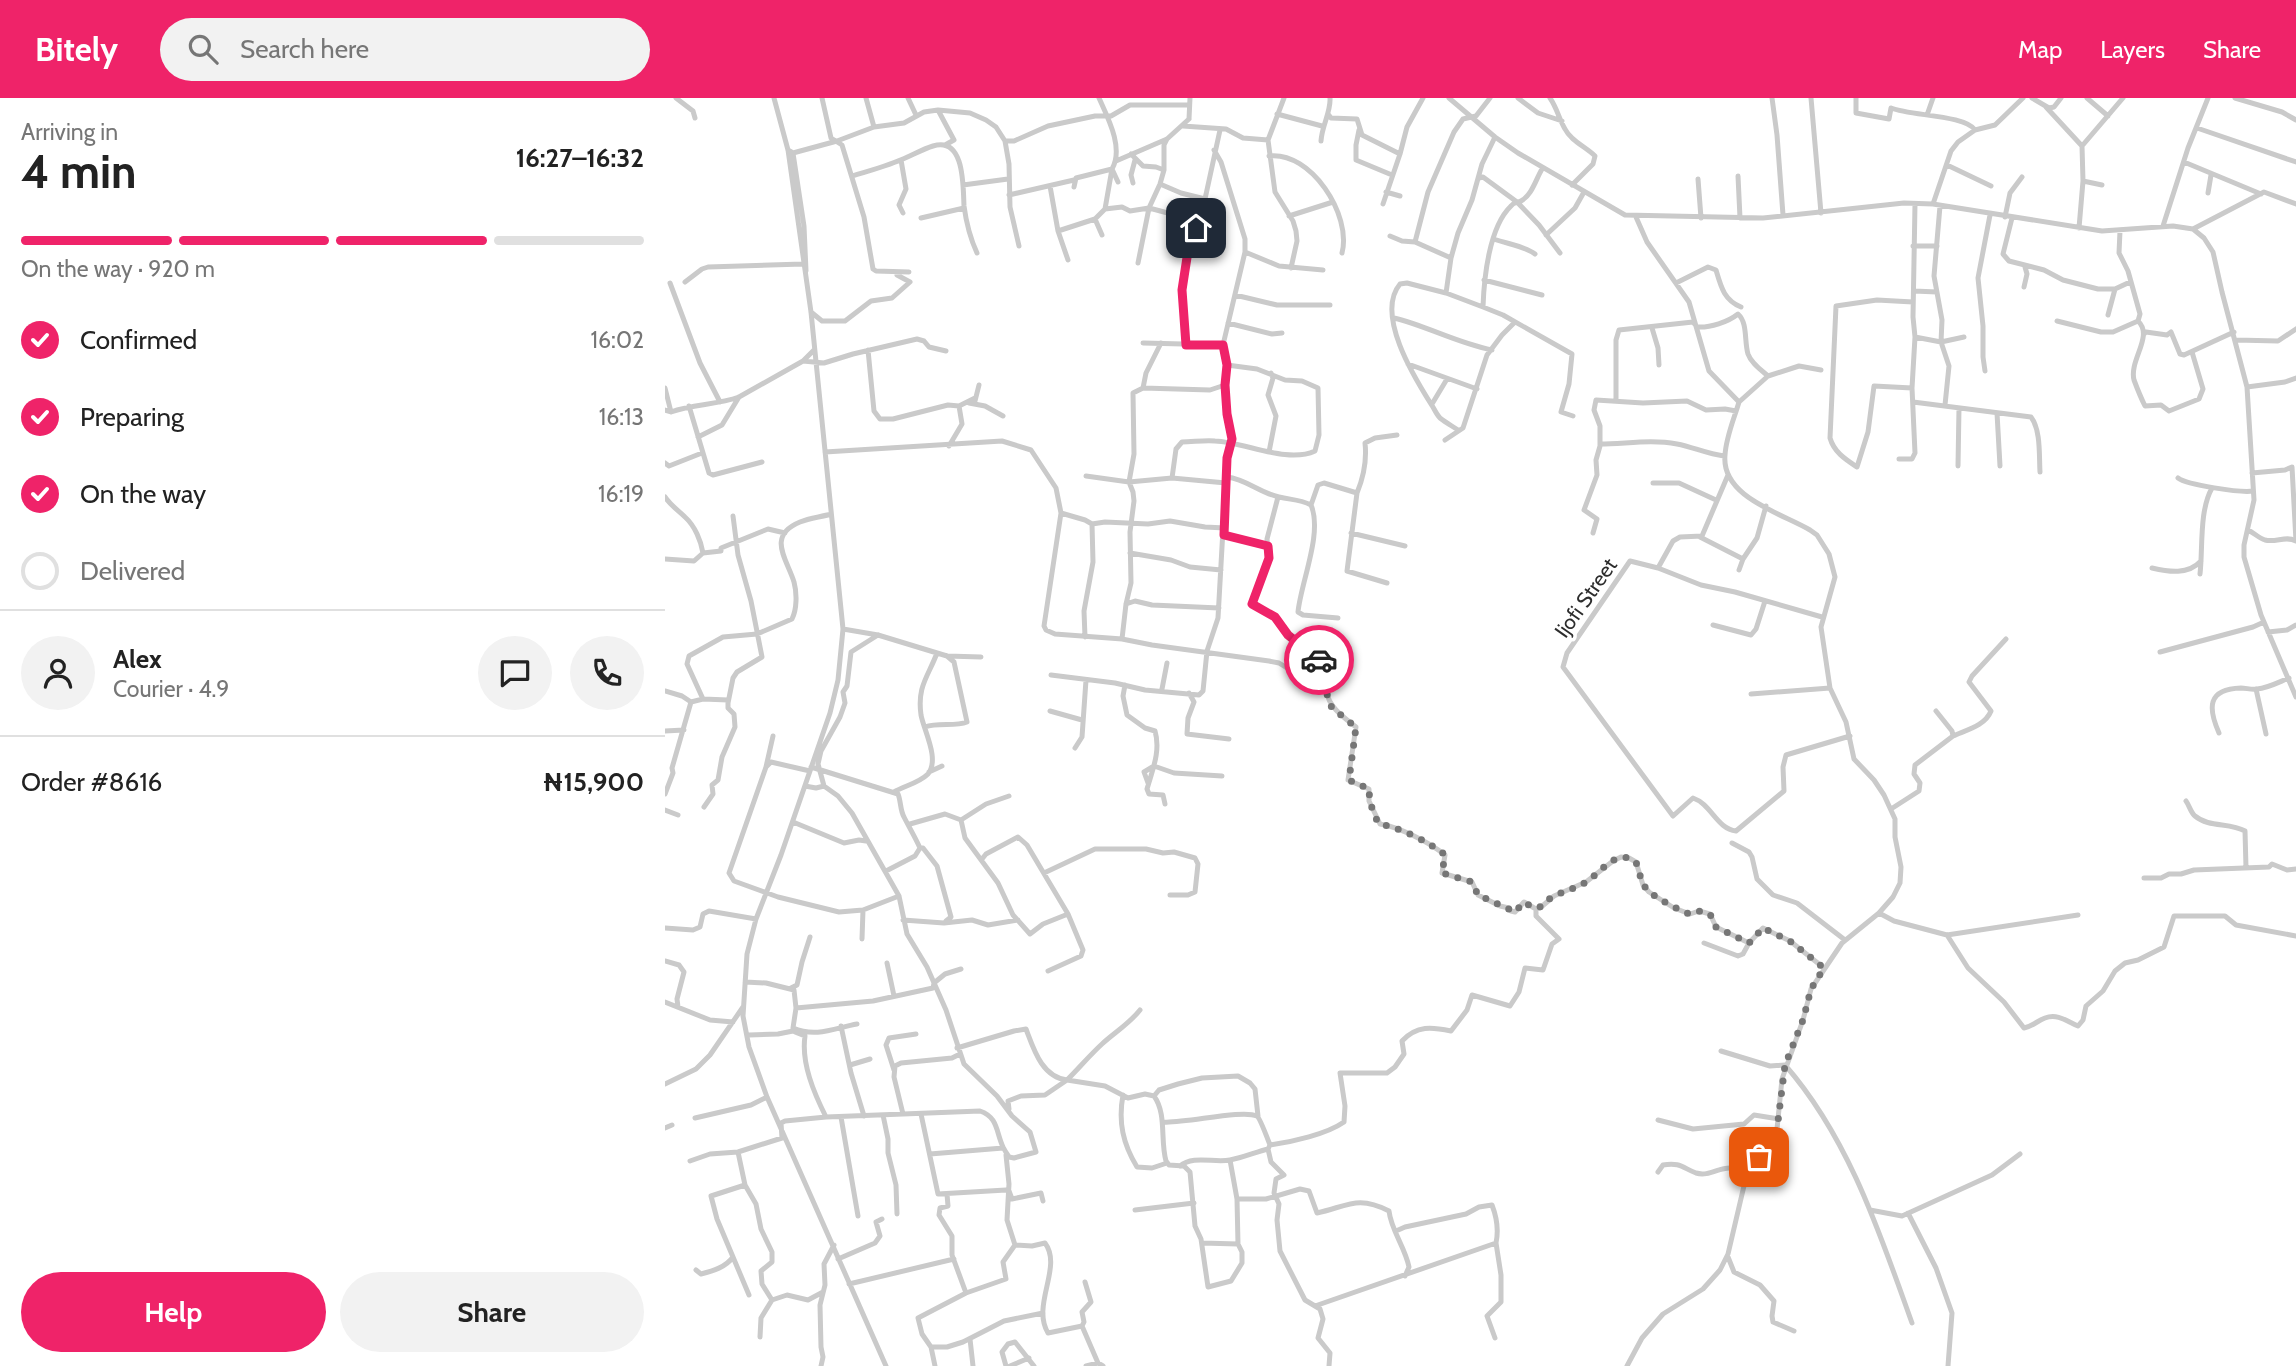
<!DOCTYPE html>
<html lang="en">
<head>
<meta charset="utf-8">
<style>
	body { margin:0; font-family:Cabin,sans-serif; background:#f2f2f2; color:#222; height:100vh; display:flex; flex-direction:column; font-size:26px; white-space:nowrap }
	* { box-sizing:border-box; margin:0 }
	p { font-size:23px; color:#767676 }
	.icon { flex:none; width:38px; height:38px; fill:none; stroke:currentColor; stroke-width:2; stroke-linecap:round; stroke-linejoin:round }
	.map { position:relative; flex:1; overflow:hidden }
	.panel { display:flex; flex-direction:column; background:#fff; width:665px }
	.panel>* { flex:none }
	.pin { position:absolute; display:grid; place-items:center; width:60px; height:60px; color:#fff; margin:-30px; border-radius:14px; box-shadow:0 4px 10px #0006 }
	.courier { position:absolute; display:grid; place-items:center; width:70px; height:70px; margin:-35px; border:5px solid #ef2369; border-radius:50%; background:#fff; color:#222; box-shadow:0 2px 9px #0007 }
	.headline em { font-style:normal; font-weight:700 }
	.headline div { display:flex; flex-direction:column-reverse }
	.headline { display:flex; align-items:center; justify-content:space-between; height:119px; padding:0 21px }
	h1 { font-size:46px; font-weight:700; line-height:52px }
	.bar { display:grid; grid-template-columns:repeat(4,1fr); gap:10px 7px; align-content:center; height:84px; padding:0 21px }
	.bar i { height:9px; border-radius:5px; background:#e0e0e0 }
	.bar .on { background:#ef2369 }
	.bar p { grid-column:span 4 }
	.line { display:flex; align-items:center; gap:18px; padding:0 21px; border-top:2px solid #e0e0e0 }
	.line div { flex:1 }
	.round { display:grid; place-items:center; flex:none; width:74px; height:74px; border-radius:37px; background:#f2f2f2 }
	ol { padding:0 21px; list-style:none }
	li { display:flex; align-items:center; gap:21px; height:77px }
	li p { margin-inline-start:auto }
	li .icon { padding:7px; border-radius:50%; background:#ef2369; color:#fff; stroke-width:4 }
	li:last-child { color:#767676 }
	li i { width:38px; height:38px; border:4px solid #e0e0e0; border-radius:50% }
	.action { display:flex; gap:14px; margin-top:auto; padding:14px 21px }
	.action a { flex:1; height:80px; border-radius:42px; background:#ef2369; color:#fff; font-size:28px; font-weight:700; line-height:80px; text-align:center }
	.action a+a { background:#f2f2f2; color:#222 }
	header { display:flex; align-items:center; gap:42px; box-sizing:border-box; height:98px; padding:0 35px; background:#ef2369; color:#fff }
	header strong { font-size:33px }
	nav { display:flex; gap:38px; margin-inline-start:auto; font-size:24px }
	.search { width:490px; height:63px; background:#f2f2f2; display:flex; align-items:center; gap:18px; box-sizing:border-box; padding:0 24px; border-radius:38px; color:#767676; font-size:26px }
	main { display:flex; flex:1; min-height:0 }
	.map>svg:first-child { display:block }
</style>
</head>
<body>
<header>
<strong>Bitely</strong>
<div class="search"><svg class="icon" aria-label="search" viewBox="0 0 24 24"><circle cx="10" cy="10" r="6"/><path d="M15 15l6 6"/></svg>Search here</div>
<nav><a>Map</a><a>Layers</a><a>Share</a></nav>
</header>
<main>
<section class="panel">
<div class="headline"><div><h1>4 min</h1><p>Arriving in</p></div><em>16:27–16:32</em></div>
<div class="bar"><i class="on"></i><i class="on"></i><i class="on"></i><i></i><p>On the way · 920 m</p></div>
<ol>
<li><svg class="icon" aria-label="check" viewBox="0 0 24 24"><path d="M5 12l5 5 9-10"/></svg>Confirmed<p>16:02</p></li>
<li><svg class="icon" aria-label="check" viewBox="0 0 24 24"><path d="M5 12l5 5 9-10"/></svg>Preparing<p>16:13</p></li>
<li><svg class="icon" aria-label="check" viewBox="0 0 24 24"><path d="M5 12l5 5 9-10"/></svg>On the way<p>16:19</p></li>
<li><i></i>Delivered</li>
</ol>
<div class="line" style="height:126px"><a class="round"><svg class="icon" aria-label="person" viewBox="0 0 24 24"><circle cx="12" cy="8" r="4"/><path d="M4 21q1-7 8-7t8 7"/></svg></a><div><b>Alex</b><p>Courier · 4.9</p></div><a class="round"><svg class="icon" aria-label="chat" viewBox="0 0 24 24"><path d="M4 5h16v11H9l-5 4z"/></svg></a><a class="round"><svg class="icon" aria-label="phone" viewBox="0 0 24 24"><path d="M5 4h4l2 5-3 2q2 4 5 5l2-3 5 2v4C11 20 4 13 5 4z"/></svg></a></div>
<div class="line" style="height:91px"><div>Order #8616</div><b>₦15,900</b></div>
<div class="action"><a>Help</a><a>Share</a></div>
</section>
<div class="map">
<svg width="1631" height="1268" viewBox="0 0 1631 1268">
	<rect width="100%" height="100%" fill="#fff"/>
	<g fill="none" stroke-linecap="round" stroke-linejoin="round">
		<path stroke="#cacaca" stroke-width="5" d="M11 0 28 13 30 20
			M109 0 123 52 146 214 178 531 173 582 165 615 116 757 91 821 82 856 78 918 84 949 102 999 221 1268
			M157 0 166 40 177 47 199 119 208 171 211 173 244 174
			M201 0 209 29
			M243 0 251 17
			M434 0C443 20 459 50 447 71L453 84
			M619 0 603 42 610 94 628 123 631 133 632 143 626 170
			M784 0 830 39 853 55 960 117 1098 120 1239 105 1268 106 1437 133 1508 128 1528 131 1539 140 1548 154 1557 194 1582 289 1589 402 1579 447V459L1596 517 1631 599
			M853 0 873 15 897 23
			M885 0C892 10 894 21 900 31 906 43 921 49 930 58L928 66 907 87
			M1107 0 1112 37 1118 117
			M1146 0 1156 115
			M1191 0V15L1224 21 1226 10C1246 18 1300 17 1310 32
			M1367 0 1384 10 1389 9 1396 0
			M1422 0 1443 18
			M1570 0 1617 14 1631 22
			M1381 9 1417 48
			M273 12 289 42 280 47
			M612 16 657 28
			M663 16 666 20 692 21 697 37 735 56 742 29 758 0
			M1262 17 1268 0
			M524 21 525 0
			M518 28 561 31 578 40 603 42
			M1532 30 1631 64
			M694 32 691 47V62L727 77
			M340 43H349L383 28 430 18H446L465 7H524
			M656 43C657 27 666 14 665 0
			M123 52 128 55 172 43 209 29 239 25 259 14 273 12 305 15 321 22 331 29 340 43 344 66 345 109 354 148
			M128 55 139 128 141 173
			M466 56 478 68 491 69 499 72
			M604 58C646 53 687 117 677 155
			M236 62 241 91 234 107 238 115
			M451 63 502 41 524 21
			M1519 64 1596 96
			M1282 67 1326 88
			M187 78C204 73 222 68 238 61 248 57 258 51 268 48 300 38 298 89 299 108 301 123 306 142 312 155
			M1073 78 1075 120
			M814 80 818 79 852 104 874 127 895 155
			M1033 81 1036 120
			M1418 83 1437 87
			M468 85 466 77 470 62
			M495 86 516 95 540 101
			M298 87 343 81
			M385 88 393 133 403 162
			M409 89 411 80 447 71 440 111
			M721 94 735 98
			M1543 95 1546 77
			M344 97 409 82
			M718 106 735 56
			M1268 106 1286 53 1293 44 1310 32 1330 27 1358 0
			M1275 108 1269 178 1277 222 1276 244 1284 268 1280 307
			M624 118 668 104
			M1340 119 1345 95 1357 79
			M256 120 299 110
			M1347 120 1338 156 1344 163 1379 172 1398 182 1433 191H1450L1465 184
			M430 121 437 137
			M1498 128 1523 50 1543 0
			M531 130 546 135 553 142
			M1414 130 1418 83 1417 48 1458 0
			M1528 131 1599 94 1631 106
			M393 133 430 121 440 111 457 109 465 113 484 110 533 123
			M1455 133 1454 155 1463 173 1475 216 1473 223C1489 238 1464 262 1469 282 1472 290 1476 300 1480 308L1496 307 1504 313 1534 301 1538 291 1527 254
			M881 137 910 110 919 94
			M725 138 737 143 750 144 786 160
			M829 141C842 146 860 148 870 156
			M750 144 763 94 789 34 798 21 811 18 825 0
			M1248 148H1272
			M580 154 614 168 658 172
			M473 165 484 110 495 86 499 72V47L502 41
			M819 182 877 197
			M20 184 37 171 43 169 138 166
			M5 185 35 265 55 304
			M1011 185 1043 169 1051 172C1056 189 1059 202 1076 209
			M1359 189 1362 176 1360 169
			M1249 193 1272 194
			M781 195 786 160 793 135 807 102 817 66 830 39
			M570 197 612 207H665
			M818 209C819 180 824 129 846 108 850 103 851 106 856 103 867 97 871 81 877 71
			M146 214 157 223H180L206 203 227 200 245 184 232 177H234
			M1443 217 1450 191
			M729 220C762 228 792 245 827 252
			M1392 223 1436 234H1448L1473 223
			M563 225 607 236 617 235
			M987 230 993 250 994 267
			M1479 236 1481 234 1502 237 1506 234 1515 256 1519 257 1569 234
			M1250 239 1276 244 1299 239
			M1571 242 1613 243 1631 231
			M478 245 558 247
			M521 247 517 193 520 167 523 153 540 101 555 32
			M203 252 209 313 215 321H228L283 307 294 308 310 300
			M138 263 159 265 188 256 252 241 259 243 264 249 281 253
			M743 266 812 291
			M1320 273 1318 259V228L1313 180 1325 117
			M1582 289 1620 284 1631 280
			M0 290 6 314
			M478 290 481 275 496 245
			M1247 290 1209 288 1203 334 1192 369C1180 361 1169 354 1165 340L1171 208 1212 202 1248 204
			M951 302V242L954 232 1028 224 1032 229C1045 230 1063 224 1073 216 1083 225 1079 243 1083 256 1086 265 1096 272 1103 278
			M310 303 314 287
			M1074 304 1103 278 1134 268 1156 272
			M1248 304 1366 319C1376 332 1374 358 1375 374
			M304 305 320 308 338 318
			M767 306 782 281
			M24 308 44 375 48 377 97 364
			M0 312 6 314C28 306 52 307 74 299L138 263 149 252
			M1332 315 1335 368
			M793 332C787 328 780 324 775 320 771 316 769 310 766 306 749 279 710 216 735 186L742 185 781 195 818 209 838 217 907 256 904 286 896 314 908 318
			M33 339 57 327 74 299
			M780 342 798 330 822 257 837 237 849 225
			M935 346C960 346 986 341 1012 346 1028 349 1042 356 1059 358
			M284 348 297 326 294 308
			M160 354 337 343 366 352 391 390 396 415 379 528 381 532 390 536 457 541 487 547 604 563 614 565 630 575
			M604 354 611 318 603 297 608 280 606 275
			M1234 361H1247L1250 355 1247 290 1250 239 1248 219 1250 106
			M0 365 4 368 37 355
			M1293 368 1294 310
			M421 378 464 384 507 380 561 385
			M562 379C581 381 595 395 614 399 626 402 634 401 646 407 658 435 636 484 633 514L638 517 673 520
			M507 380 511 351 517 344C528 344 539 342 550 343 580 344 622 366 650 353L654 337 653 290 637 283 620 282 592 271 562 267
			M1513 380C1522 387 1576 395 1588 393
			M988 385H1014L1051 402
			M692 395C699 378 702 363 700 345L710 340 732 337
			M0 399C6 408 13 412 20 419 30 428 36 443 38 455L29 463 0 461
			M646 407 653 387 659 385 692 395 682 473 722 485
			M396 415 420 422 427 426 440 424 483 426 505 423 540 429 560 430
			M1583 432C1589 435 1594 440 1600 442 1611 445 1621 437 1631 443L1627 369 1620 372 1587 375
			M686 435 740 448
			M928 435 932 421 919 412 932 377 931 362 935 348V328L929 312 931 302 978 305 1022 303 1041 312 1060 311 1071 313
			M559 437 603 448
			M1035 439 1078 461
			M38 455 56 453V450L103 431 120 435
			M465 455 506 462 525 469 556 472
			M993 470 1008 443 1015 439 1037 438 1063 377
			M1487 470C1504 474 1523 477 1536 463
			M1074 472 1078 461 1092 440 1101 408
			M1535 476C1538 450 1534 413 1547 390
			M461 506 470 503 487 507 554 510
			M1157 519 1070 494 1036 487 993 470 965 463 902 555 898 569 1008 718 1028 700C1046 706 1052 731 1071 733L1119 693 1118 669 1121 657 1185 638
			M1048 527 1086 537 1091 531 1100 503
			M178 531 213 537 282 558 316 559
			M1603 534 1622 532 1631 527
			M420 539 419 513 428 464 427 426
			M457 541 461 506 466 485 465 434 469 403 468 394 464 384 469 356 468 295 478 290 545 292 560 287
			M1495 554 1588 529 1599 524
			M386 577 450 585 480 592 534 597 538 593 542 553 553 520 562 360 567 341 562 316 560 287 562 267 558 247 580 154V141L556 64 549 52
			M460 587 458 598 462 617 480 630 490 633C496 653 487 673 482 691L484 696 498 697 500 706
			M497 591 502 565
			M1591 591 1601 636
			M0 593 17 598 26 604 38 601 63 602
			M524 595 529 604 523 620 522 636 564 641
			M1086 596 1165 590
			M38 601 22 566 24 558 58 539 92 536 127 521C132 511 132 495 129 484 122 461 101 438 135 424 145 420 156 419 166 416
			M385 613 417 622
			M260 629C273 624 290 629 302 624L289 564 282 558
			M0 633 19 632
			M1554 635C1543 610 1542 591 1576 590 1581 590 1587 592 1592 591 1603 590 1614 584 1624 580
			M1288 638C1301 632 1320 628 1326 613L1304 584 1307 578 1341 541
			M410 650 417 639 421 582
			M489 668 509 675 557 678
			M101 669 108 638
			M146 669 233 696C236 703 235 712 239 719 244 729 250 739 255 750L250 758 221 773
			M145 673 106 664 101 669 64 775 69 783 113 799 174 814 198 812 234 798
			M264 674 277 668
			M483 685 479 674 489 668
			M159 688 153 666 156 653 175 619 180 605 178 594 182 588 186 554 213 537
			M229 694C239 688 254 685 263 676 275 661 259 633 256 617 252 588 263 579 272 555
			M0 696 8 675 7 670 26 604
			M1521 703C1524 707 1526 715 1530 718 1544 730 1565 724 1580 733L1581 770
			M39 709 48 696 47 687 53 682 57 659 70 629 69 616 63 610V605L68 580 72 574 97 559 86 503 73 457 68 418
			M1226 711 1254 693 1255 685 1249 676 1250 667 1288 638 1287 633 1271 613
			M0 712 13 717
			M296 722 300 740 333 785 348 817 365 836 378 826 403 816
			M296 722 321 706 344 698
			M128 724 179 745 194 742 201 743
			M245 726 280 716 296 722
			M1067 745 1084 754 1087 759 1092 781 1108 797 1132 805 1180 842
			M255 750H258L272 768 286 819 281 823
			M317 761 321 756 353 739 362 747 403 816 418 852 416 858 383 873
			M379 775 430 751H481L498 755 509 754 530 760 533 766 530 794 523 797H505
			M1479 780H1496L1504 776H1516L1529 772 1604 769 1607 766 1622 772 1631 771
			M871 811 875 810 889 798 921 784 948 763 956 759 964 760 971 764 978 787 984 794 1009 810 1025 816 1034 813 1045 816 1051 829 1084 845 1098 830 1125 843 1159 870
			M1214 815 1229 823 1282 837 1413 817
			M238 822 279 825 307 822 323 827 353 822
			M0 830 28 832 35 829 38 816 44 813 91 821
			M1282 837 1303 870 1339 904 1359 930C1368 928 1372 923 1380 920 1393 915 1403 924 1413 928L1418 922 1421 908 1438 893 1450 873 1460 865 1473 862 1499 849 1509 818H1560L1571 827 1631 838
			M197 841 198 812
			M1039 845 1073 858 1078 856 1084 845
			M0 863 14 867 19 874 12 901 13 909
			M222 865 229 898
			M80 884 101 885 129 892 131 910 128 930
			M126 890 132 887 137 864 145 839
			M0 904 45 922 68 924
			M131 910 208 903 268 890 269 885 280 876 296 871
			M176 928 186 975 199 1018
			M130 934 140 938C136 965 149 995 161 1019
			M84 937 113 936 128 933V930C151 940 170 930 192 926
			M292 950 349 933 361 931C369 952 377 979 402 982 414 970 425 957 437 946 450 934 464 926 475 912
			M1056 953 1105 968 1120 967C1184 1040 1215 1136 1247 1225
			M185 967 205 961
			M229 972 221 947 224 940 251 936
			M0 986 31 971 45 957 78 909
			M458 997C453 1024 458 1046 472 1069L487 1070 502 1065
			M489 998 494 992 513 986 537 980 573 978 585 985 590 991 593 1018
			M344 1011 343 1003 356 998 380 997 402 982 440 988 463 1000 480 996 489 998C502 1016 495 1042 501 1063L504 1067 519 1068 525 1074 530 1128 536 1141 543 1189 566 1183 577 1165V1154L573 1146 572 1101
			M238 1016 229 979 230 968 236 965 287 960 295 956
			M256 1016 273 1096 341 1092 344 1093 347 1101 376 1095 378 1103
			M218 1017 223 1041V1055L231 1087 232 1116
			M176 1019 193 1118
			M30 1020 86 1007 102 999
			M993 1022 1028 1031 1079 1026 1089 1017 1114 1021
			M498 1024C519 1026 577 1011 592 1018 595 1020 603 1042 605 1047 627 1044 662 1036 679 1024L680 1008 675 975H722L730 969 739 956 737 943C752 927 767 929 786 933L802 912 807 897 845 908 854 894 860 870 878 872 887 846 894 841 871 818V811L859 804 850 814 846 813 844 810 835 808 813 797 807 784 777 775 780 757C764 744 734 729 715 726L704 703V691L683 682 691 629C681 621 663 609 662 594 662 583 666 577 659 566L623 537 610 519 587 506 604 460 602 441 613 399
			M0 1030 7 1027
			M605 1047 603 1051 606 1064 619 1077 611 1081 609 1095 614 1106 612 1122 615 1153 640 1202 655 1211 658 1221 653 1240 665 1255 664 1268
			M73 1054 80 1087 91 1106 96 1131 107 1154V1164L96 1173 97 1186 107 1202
			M265 1056 338 1050
			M341 1057 344 1086 342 1122 350 1147
			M565 1062 572 1101H601L635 1091 644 1093 652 1115C683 1108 693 1097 724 1113 726 1132 740 1149 744 1169L740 1178
			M25 1063 45 1056 73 1054 117 1040 116 1025 120 1023 161 1019 315 1013C333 1019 331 1034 338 1049 340 1053 342 1056 344 1059L349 1060 371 1054 365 1034 347 1018 332 998 299 966 281 912 262 869 242 836 234 798 187 715 173 698 159 688 151 690 140 688
			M515 1068C528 1057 549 1065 565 1062 577 1060 591 1054 603 1051
			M993 1074 998 1067C1015 1064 1018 1070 1031 1075 1044 1079 1054 1069 1066 1070 1070 1070 1078 1074 1082 1075
			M282 1096 283 1108 275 1110 274 1117 287 1138V1157L301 1195
			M470 1112 529 1105
			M1205 1112 1237 1118 1327 1077 1355 1056
			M1243 1115 1271 1170 1287 1215 1283 1268
			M731 1133 740 1129 801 1116 814 1109 827 1107C832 1120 834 1131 831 1145
			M537 1145 573 1146
			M350 1147 367 1148 380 1145C398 1169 366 1207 383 1235L417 1228 433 1265
			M68 1159 84 1197
			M1063 1159 1069 1174 1095 1187 1109 1203 1107 1218 1108 1224 1129 1233
			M173 1161 210 1145 215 1138 211 1124 217 1121
			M31 1172 36 1176C48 1173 61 1169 68 1159L52 1121 46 1098 80 1087
			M184 1186 289 1161
			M650 1208 831 1145 836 1177V1204L822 1218 830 1240
			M417 1228 419 1224 417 1214 426 1204 420 1184
			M95 1239 96 1220 107 1202 122 1197 143 1202 158 1194
			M305 1241 308 1268
			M266 1249H282L298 1244 339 1223 378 1215
			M156 1268 158 1259 156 1249 155 1207 160 1187 159 1166 169 1147
			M270 1268 266 1249 257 1236 253 1220 301 1195 341 1181 338 1164 350 1147
			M341 1268 337 1254 343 1246 350 1244 369 1268
			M345 1268 364 1260
			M421 1268 433 1265 438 1268
			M962 1268 977 1240 998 1216 1038 1191 1055 1172 1063 1156 1082 1075 1106 1044 1112 1031 1117 981 1138 922 1146 891 1177 845 1214 815 1228 799 1235 785 1236 769 1230 739V721L1219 697 1209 682 1189 661 1181 624 1165 590 1156 529 1170 479 1164 456 1152 437 1145 432C1116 415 1056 399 1060 357 1061 339 1069 321 1074 304L1044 273 1024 204 982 144 971 119"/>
	</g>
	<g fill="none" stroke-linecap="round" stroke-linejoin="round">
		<path stroke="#767676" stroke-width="7" stroke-dasharray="0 12.6" d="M654 562C673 578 655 591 666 608 669 612 687 626 691 629L684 682 704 691C704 701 708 719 715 726 733 729 765 744 780 757L777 775 807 784 813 797 850 814 859 804C879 817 875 804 891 797 901 793 911 790 921 784 936 775 951 749 971 764L978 787 992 800 1019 814 1025 816 1034 813 1045 816 1051 829 1084 845 1098 830 1125 843 1159 870 1146 891 1138 922 1120 967 1112 1031 1094 1059"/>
		<path stroke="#ef2369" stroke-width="9" d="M531 130 523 153 517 192 521 247H558L562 267 560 287 562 316 567 341 562 360 559 437 603 448 604 460 587 506 610 519 623 537 654 562"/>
	</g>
	<g text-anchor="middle" stroke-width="7" stroke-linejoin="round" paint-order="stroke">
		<g font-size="21" fill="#2d2d2d" stroke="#fff">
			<text transform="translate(921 500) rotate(-55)" y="7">Ijofi Street</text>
		</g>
	</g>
</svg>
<div class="pin" style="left:1094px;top:1059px;background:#ea580c"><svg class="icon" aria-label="bag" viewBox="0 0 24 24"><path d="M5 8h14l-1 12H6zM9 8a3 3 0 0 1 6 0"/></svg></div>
<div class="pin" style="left:531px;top:130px;background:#1f2937"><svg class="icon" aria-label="home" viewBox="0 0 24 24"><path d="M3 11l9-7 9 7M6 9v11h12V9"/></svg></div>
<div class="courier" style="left:654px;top:562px"><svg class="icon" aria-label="car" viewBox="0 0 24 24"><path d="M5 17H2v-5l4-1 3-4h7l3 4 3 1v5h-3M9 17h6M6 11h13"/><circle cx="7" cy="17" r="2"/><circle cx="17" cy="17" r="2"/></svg></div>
</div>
</main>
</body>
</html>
